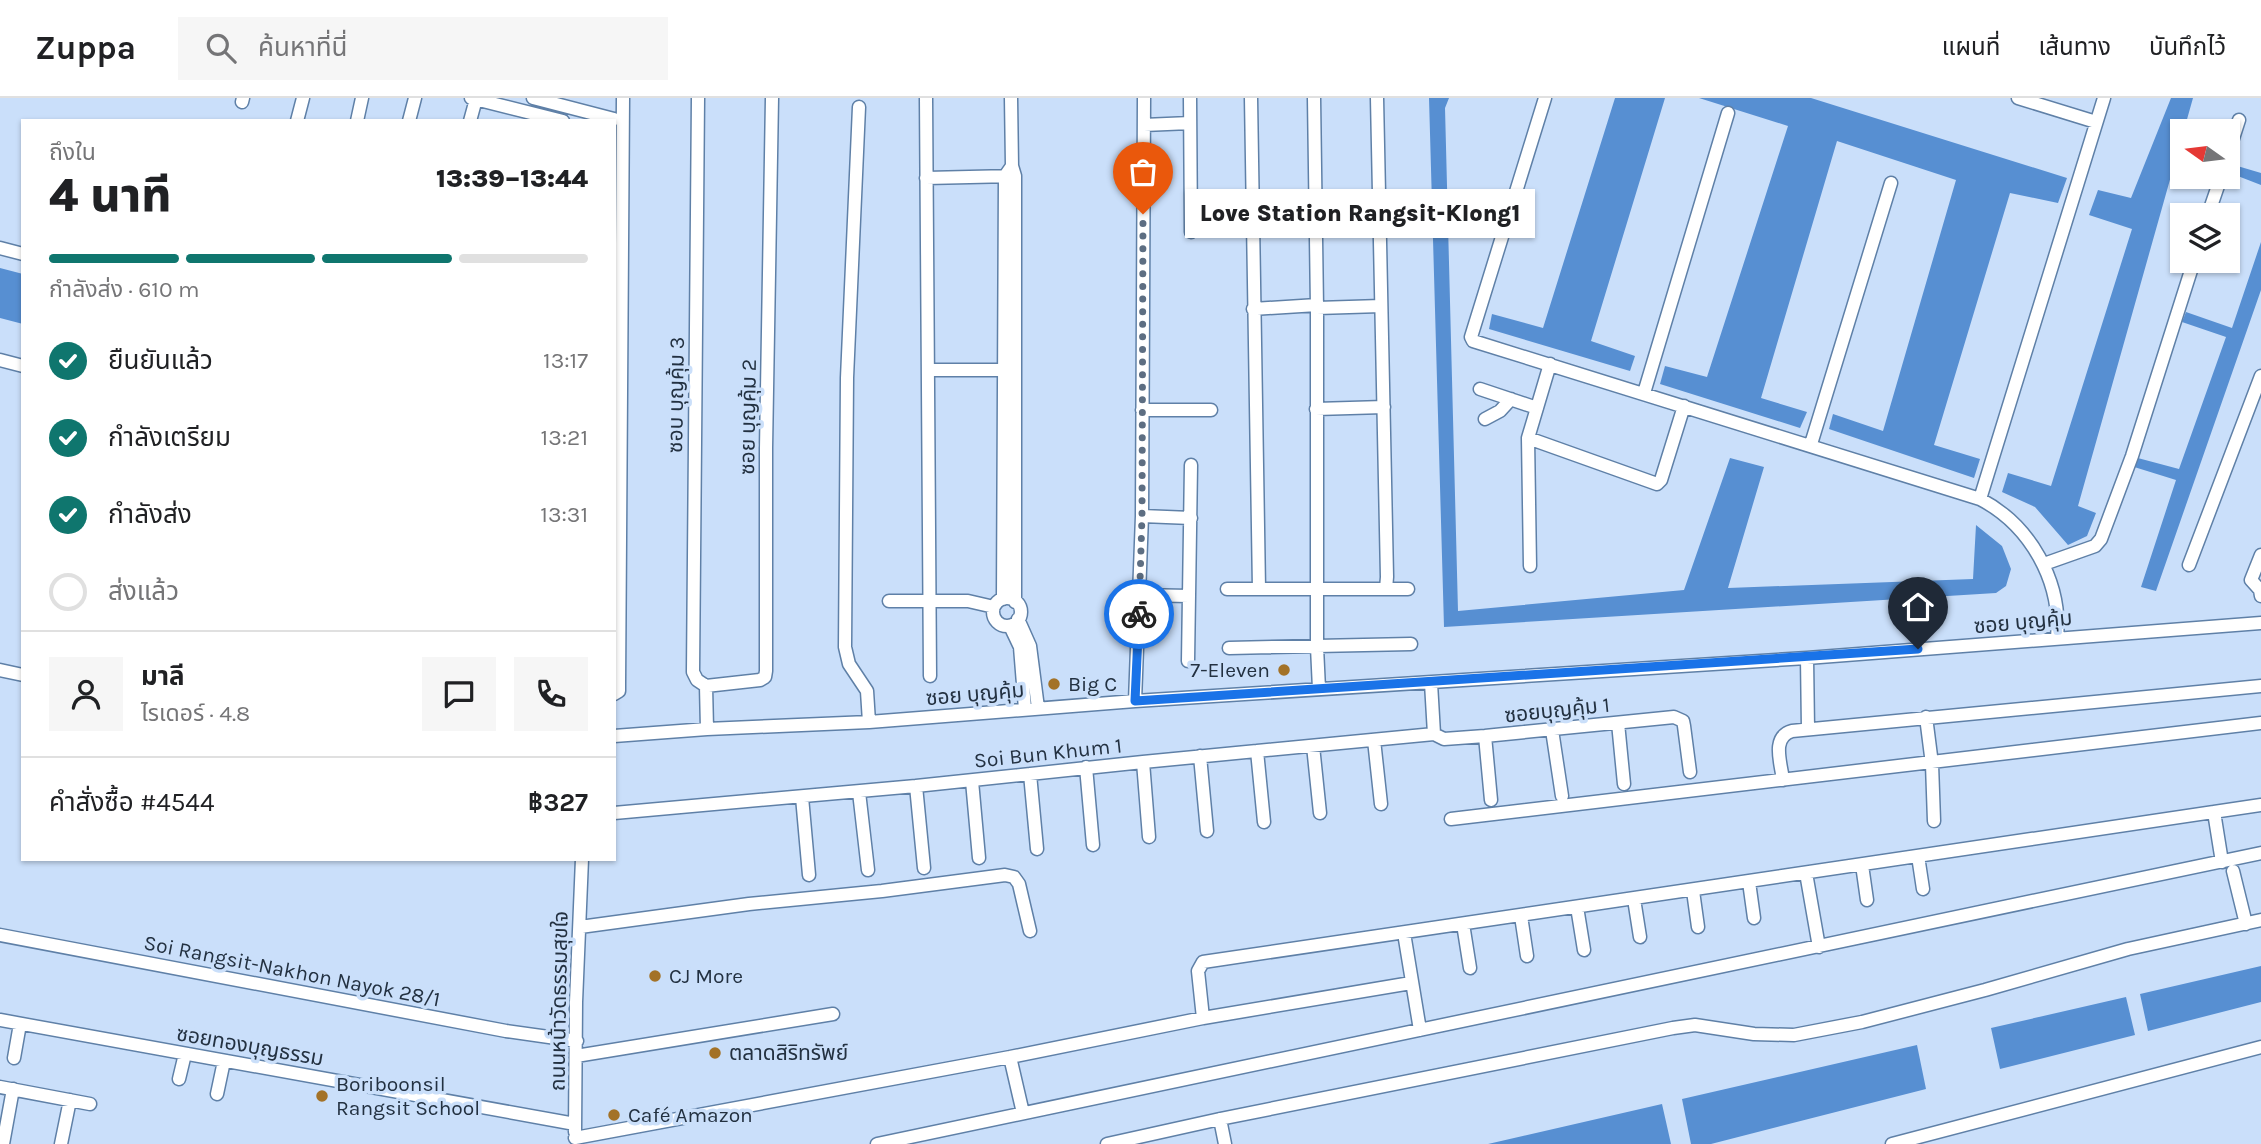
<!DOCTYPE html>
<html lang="th">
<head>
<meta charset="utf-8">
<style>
	body { margin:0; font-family:Karla,"Noto Sans Thai",sans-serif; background:#f6f6f6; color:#202124; height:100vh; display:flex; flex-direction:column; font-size:26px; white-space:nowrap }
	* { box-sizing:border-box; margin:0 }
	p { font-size:23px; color:#757577 }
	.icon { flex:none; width:38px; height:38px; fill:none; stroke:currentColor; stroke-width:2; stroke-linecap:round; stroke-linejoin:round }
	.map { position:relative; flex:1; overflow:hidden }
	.drawer { position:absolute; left:21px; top:21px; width:595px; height:742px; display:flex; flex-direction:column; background:#fff; border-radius:0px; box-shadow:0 2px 5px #0004 }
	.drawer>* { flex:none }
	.needle { width:46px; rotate:284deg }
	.buttons { position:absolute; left:2170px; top:21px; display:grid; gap:14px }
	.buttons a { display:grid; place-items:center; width:70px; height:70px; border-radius:0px; background:#fff; box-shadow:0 2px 5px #0004; font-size:35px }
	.pin { position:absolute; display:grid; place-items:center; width:60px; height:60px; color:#fff; margin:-72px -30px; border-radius:50% 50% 50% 0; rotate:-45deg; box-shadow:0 0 7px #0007 }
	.pin .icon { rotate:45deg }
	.courier { position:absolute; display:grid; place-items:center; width:70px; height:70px; margin:-35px; border:5px solid #1a73e8; border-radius:50%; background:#fff; color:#222; box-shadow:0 2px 9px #0007 }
	.bubble { position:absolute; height:49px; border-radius:0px; background:#fff; box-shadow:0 2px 5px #0004; font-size:23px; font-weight:800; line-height:49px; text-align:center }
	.overview em { font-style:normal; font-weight:800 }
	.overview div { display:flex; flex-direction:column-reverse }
	.overview { display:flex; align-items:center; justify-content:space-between; height:119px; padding:0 28px }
	h1 { font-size:46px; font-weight:800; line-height:52px }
	.bar { display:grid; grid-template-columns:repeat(4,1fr); gap:10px 7px; align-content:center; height:84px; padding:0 28px }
	.bar i { height:9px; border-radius:5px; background:#e0e0e0 }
	.bar .active { background:#0f766e }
	.bar p { grid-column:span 4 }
	.line { display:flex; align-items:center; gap:18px; padding:0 28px; border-top:2px solid #e0e0e0 }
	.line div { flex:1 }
	.round { display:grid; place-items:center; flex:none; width:74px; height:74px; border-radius:0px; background:#f6f6f6 }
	ol { padding:0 28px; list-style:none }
	li { display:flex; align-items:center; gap:21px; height:77px }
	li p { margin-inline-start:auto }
	li .icon { padding:7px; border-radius:50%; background:#0f766e; color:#fff; stroke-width:4 }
	li:last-child { color:#757577 }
	li i { width:38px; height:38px; border:4px solid #e0e0e0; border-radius:50% }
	header { display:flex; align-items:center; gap:42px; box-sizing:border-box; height:98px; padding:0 35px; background:#fff; border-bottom:2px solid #e0e0e0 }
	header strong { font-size:33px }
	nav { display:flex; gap:38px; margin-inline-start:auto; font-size:24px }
	.search { width:490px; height:63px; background:#f6f6f6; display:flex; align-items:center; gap:18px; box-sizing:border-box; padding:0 24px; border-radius:0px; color:#757577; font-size:26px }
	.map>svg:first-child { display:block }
</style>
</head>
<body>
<header>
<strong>Zuppa</strong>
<div class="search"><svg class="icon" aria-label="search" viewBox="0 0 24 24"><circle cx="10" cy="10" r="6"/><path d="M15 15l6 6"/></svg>ค้นหาที่นี่</div>
<nav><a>แผนที่</a><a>เส้นทาง</a><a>บันทึกไว้</a></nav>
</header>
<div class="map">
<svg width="2261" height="1046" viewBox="0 0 2261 1046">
	<rect width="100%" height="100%" fill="#cadffa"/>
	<path fill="#578fd2" d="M1429 0H1449L1445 10 1458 513 1684 492 1730 360 1764 369 1728 490 1973 481 1976 427 2002 448 2011 471 2006 488 1996 495 1444 529Z
		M1615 0H1665L1591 243 1635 258 1630 273 1489 231 1492 216 1543 230Z
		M1699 0H1811L2067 80 2058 105 2010 95 1934 347 1980 361 1974 380 1829 331 1833 316 1883 333 1956 82 1837 43 1761 300 1807 314 1800 330 1660 286 1665 268 1707 279 1788 28Z
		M2171 0H2193L2078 408 2096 415 2087 438 2068 447 2035 409 2002 394 2008 375 2051 388 2132 131 2089 117 2098 92 2131 100Z
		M2234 67 2261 75V87L2230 75Z
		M2261 144V192L2156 493 2141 489 2176 382 2131 368 2134 359 2179 371 2226 239 2182 224 2186 214 2232 230Z
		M0 170 23 176V226L0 220Z
		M2261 868V904L2148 933 2140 896Z
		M2126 899 2135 937 2000 971 1991 930Z
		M1917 947 1926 991 1711 1046H1691L1682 1001Z
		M1662 1006 1671 1046H1488Z"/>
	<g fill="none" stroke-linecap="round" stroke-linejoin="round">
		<defs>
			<path id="street" d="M471 0 563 23
				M533 0 614 21
				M698 0 693 574 697 582 706 588
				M926 0 930 578
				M1011 0 1012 68 1015 78V504
				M1190 0 1191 134
				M1251 0 1259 491H1386L1387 479 1377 0
				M1314 0 1317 210V549L1319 591
				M1545 0 1471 239 1473 243 1980 401C2030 427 2062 483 2057 540
				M2018 0 2096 24
				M242 4 243 0
				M859 9 847 280 845 549 849 566 867 593 869 624
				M297 23 303 0
				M357 23 362 0
				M409 23 415 0
				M470 23 476 1
				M1144 27 1190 25
				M2228 56 2239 22
				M926 80 1013 78
				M2208 117 2221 79
				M1252 129H1315
				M0 150 23 156
				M1317 210 1381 208
				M1253 211 1317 207
				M0 262 23 268
				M1550 266 1528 340 1657 386 1661 382 1684 308
				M928 272H1005
				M1480 291 1537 310
				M1644 295 1728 15
				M1316 311 1384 309
				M1142 312H1211
				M1485 321 1500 313 1511 301
				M1528 340 1530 468
				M1811 346 1891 85
				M1980 401 2104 0
				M1142 418 1191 420
				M2261 457 2251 482 2260 492 2261 498
				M2044 466 2095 448 2101 441 2132 358 2194 163
				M2189 467 2261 278
				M1227 491H1259
				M1386 491H1408
				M1140 497 1189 498
				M993 514a14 14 0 1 1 28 0a14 14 0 1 1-28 0Z
				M1003 501 1005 78 1012 68
				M889 503H968L994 509
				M1018 521 1030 548 1038 610
				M1010 528 1020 549 1025 611
				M1229 550 1411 546
				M1807 560 1808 631
				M1188 563 1191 367
				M0 572 23 577
				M706 588 760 582 765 579 766 573V350L772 0
				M706 588 707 631
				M614 596 619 593V588L623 0
				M1135 603 1142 418 1144 0
				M1926 619 1932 666 1934 723
				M1618 625 1624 686
				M1552 632 1562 698
				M1434 636 1444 641 1485 638 1674 619 1683 623 1684 628 1690 674
				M614 638 707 631 869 624 1135 603 1807 560 2261 525
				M1485 638 1491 702
				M1374 642 1381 706
				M1313 648 1320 715
				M1257 653 1264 724
				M1200 658 1207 733
				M1143 664 1149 739
				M1086 669 1093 747
				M1030 676 1037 751
				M1783 682C1781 665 1771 639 1792 633L2261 588
				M972 683 979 760
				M916 688 924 770
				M859 694 868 772
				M802 699 809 777
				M2214 714 2222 764
				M614 715 916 688 1143 664 1434 636 1431 585
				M1451 721 2261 625
				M1918 758 1923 791
				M1862 767 1867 802
				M2233 773 2246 826
				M1806 775 1819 849
				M1749 784 1754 820
				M1693 793 1698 829
				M1634 801 1640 839
				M1577 809 1584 852
				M1521 818 1527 858
				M1463 826 1470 870
				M580 829 749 806 882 793 1005 777 1014 779 1019 786 1030 833
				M1404 835 1420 932
				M0 837 506 933 577 943
				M1203 920 1411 885
				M0 922 575 1026
				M576 958 833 916
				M14 960 20 926
				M179 981 185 956
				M0 989 90 1006
				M217 996 224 963
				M1023 1015 1010 959 1203 920 1198 873 1203 864 2261 707
				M1220 1021 1225 1046
				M575 1034 576 904 582 761
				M575 1040 1010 959
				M3 1046 13 991
				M61 1046 70 1002
				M877 1046 2261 755
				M1107 1046 1220 1021 1673 930 1695 927 1754 936 1794 937 1862 924 1985 892 2128 851 2261 822
				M1892 1046 2261 949"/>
		</defs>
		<use href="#street" stroke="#5f80a7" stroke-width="15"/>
		<use href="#street" stroke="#fff" stroke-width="12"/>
	</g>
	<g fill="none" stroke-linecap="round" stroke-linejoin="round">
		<path stroke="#5d6e82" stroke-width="7" stroke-dasharray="0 12.6" d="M1139 516 1142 418 1143 116"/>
		<path stroke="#1a73e8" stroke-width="9" d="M1139 516 1135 603 1918 551"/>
	</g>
	<g fill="#a37227" stroke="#cadffa" stroke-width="2.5">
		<circle cx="1284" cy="572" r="7"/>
		<circle cx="1054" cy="586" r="7"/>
		<circle cx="655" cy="878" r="7"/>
		<circle cx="715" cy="955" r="7"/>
		<circle cx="322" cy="998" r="7"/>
		<circle cx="614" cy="1017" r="7"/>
	</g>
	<g text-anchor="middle" stroke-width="7" stroke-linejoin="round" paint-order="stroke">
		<g font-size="21" fill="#233141" stroke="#cadffa">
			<text transform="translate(676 297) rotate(-89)" y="7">ซอบ บุญคุ้ม 3</text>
			<text transform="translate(748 319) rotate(-89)" y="7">ซอย บุญคุ้ม 2</text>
			<text transform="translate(2023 524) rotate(-5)" y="7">ซอย บุญคุ้ม</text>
			<text transform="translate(975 596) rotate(-5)" y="7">ซอย บุญคุ้ม</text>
			<text transform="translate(1557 612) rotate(-6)" y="7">ซอยบุญคุ้ม 1</text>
			<text transform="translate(1048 655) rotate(-6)" y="7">Soi Bun Khum 1</text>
			<text transform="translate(292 873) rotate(11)" y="7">Soi Rangsit-Nakhon Nayok 28/1</text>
			<text transform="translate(559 903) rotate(-89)" y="7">ถนนหน้าวัดธรรมสุขใจ</text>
			<text transform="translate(250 948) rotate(10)" y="7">ซอยทองบุญธรรม</text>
		</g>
		<g font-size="21" fill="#233141" stroke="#cadffa" text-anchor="start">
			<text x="1270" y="579" text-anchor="end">7-Eleven</text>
			<text x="1068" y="593">Big C</text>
			<text x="669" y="885">CJ More</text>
			<text x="729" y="962">ตลาดสิริทรัพย์</text>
			<text x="336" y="993">Boriboonsil<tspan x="336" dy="24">Rangsit School</tspan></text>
			<text x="628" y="1024">Café Amazon</text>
		</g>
	</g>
</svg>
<div class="buttons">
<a><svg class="needle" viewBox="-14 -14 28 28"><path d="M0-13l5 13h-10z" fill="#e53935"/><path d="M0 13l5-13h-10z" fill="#757577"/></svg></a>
<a><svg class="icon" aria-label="layers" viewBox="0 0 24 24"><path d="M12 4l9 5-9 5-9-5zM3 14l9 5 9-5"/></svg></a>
</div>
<div class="pin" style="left:1143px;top:116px;background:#ea580c"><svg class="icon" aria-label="bag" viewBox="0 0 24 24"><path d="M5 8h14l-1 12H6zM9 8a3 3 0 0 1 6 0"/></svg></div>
<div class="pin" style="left:1918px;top:551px;background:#1f2937"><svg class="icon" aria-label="home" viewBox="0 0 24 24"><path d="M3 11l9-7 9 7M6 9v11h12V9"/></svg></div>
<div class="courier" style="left:1139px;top:516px"><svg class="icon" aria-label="bike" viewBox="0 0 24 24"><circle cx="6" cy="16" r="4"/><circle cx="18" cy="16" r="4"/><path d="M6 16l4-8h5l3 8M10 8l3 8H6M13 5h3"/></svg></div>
<div class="bubble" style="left:1185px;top:91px;width:350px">Love Station Rangsit-Klong1</div>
<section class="drawer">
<div class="overview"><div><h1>4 นาที</h1><p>ถึงใน</p></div><em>13:39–13:44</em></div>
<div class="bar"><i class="active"></i><i class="active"></i><i class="active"></i><i></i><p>กำลังส่ง · 610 m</p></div>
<ol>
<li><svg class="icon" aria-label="check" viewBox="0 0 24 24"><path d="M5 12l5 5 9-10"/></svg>ยืนยันแล้ว<p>13:17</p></li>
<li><svg class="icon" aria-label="check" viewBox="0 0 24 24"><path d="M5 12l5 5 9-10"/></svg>กำลังเตรียม<p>13:21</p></li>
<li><svg class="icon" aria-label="check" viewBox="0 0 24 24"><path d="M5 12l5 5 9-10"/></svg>กำลังส่ง<p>13:31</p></li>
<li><i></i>ส่งแล้ว</li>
</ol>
<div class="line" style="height:126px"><a class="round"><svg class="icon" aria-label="person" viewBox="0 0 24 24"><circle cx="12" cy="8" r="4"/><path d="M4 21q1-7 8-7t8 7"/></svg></a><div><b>มาลี</b><p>ไรเดอร์ · 4.8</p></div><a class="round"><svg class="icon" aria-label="chat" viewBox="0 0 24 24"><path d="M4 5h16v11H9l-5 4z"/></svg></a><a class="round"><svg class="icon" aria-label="phone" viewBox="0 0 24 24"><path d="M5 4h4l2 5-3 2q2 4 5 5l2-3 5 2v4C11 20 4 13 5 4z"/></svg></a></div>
<div class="line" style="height:91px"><div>คำสั่งซื้อ #4544</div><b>฿327</b></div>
</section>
</div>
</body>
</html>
